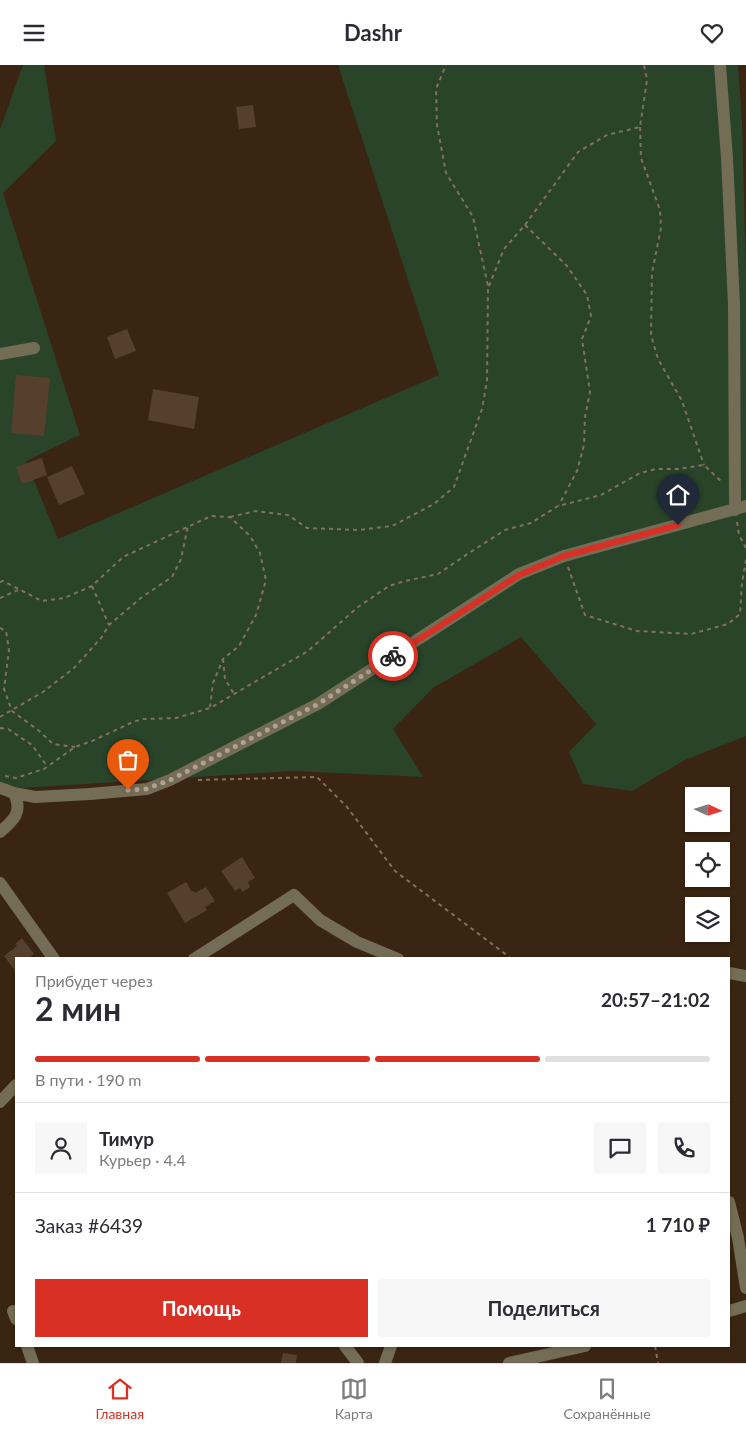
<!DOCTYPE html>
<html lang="ru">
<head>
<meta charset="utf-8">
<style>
	body { margin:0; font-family:Lato,sans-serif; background:#f7f7f7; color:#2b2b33; height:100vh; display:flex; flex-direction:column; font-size:19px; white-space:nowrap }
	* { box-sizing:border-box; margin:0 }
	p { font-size:16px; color:#7c7c81 }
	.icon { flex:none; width:28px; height:28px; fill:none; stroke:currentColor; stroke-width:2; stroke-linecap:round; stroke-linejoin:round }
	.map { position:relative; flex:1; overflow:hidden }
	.sheet { position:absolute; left:15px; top:892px; width:715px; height:390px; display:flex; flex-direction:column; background:#fff; border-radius:0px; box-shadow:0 1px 4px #0004 }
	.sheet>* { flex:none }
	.needle { width:32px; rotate:94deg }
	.fabs { position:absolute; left:685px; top:722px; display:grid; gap:10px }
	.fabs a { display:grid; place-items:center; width:45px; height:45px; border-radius:0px; background:#fff; box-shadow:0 1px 4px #0004; font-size:25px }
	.pin { position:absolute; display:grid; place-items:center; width:42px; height:42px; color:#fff; margin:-51px -21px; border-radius:50% 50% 50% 0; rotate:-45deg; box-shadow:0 0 5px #0007 }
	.pin .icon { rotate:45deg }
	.courier { position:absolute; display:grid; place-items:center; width:50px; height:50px; margin:-25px; border:4px solid #d93025; border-radius:50%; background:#fff; color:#222; box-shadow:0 1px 6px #0007 }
	.summary em { font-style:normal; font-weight:700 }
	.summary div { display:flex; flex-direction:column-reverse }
	.summary { display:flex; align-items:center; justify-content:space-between; height:85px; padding:0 20px }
	h1 { font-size:32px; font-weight:700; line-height:38px }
	.bar { display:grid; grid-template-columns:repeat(4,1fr); gap:8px 5px; align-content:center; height:60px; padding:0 20px }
	.bar i { height:6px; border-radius:4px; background:#e1e1e2 }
	.bar .current { background:#d93025 }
	.bar p { grid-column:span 4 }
	.line { display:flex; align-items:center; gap:12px; padding:0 20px; border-top:1px solid #e1e1e2 }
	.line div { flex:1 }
	.round { display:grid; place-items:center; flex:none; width:52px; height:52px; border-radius:0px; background:#f7f7f7 }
	.action { display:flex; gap:10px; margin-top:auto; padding:10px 20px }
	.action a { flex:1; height:58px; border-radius:0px; background:#d93025; color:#fff; font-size:20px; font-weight:700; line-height:58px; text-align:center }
	.action a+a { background:#f7f7f7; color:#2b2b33 }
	header { display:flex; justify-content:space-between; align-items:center; height:65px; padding:0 20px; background:#fff; font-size:22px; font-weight:700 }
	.dock { display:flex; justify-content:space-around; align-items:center; height:70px; border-top:1px solid #e1e1e2; background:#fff; font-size:14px; color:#7c7c81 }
	.dock a { display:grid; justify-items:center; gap:2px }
	.dock .current { color:#d93025 }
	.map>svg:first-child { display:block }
</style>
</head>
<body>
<header><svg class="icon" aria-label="menu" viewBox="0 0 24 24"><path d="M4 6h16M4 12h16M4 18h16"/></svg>Dashr<svg class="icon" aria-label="heart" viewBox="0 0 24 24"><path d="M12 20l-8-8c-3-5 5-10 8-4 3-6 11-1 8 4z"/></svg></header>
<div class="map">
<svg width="746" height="1298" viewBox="0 0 746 1298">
	<rect width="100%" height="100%" fill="#3a2412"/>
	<path fill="#294429" d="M23 0H44L56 76 3 128 80 370 26 396 58 474 439 310 338 0H738L742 57 746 204V671L685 695 632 726 583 719 569 687 596 659 521 572 433 623 393 664 423 712 293 706 22 723 0 718V64Z"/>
	<path fill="#563f2d" d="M253 40 256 62 239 64 236 42Z
		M127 264 136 286 115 294 107 272Z
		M16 310 50 313 44 371 11 368Z
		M153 324 199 332 194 364 148 355Z
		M42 393 47 410 22 419 16 402Z
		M72 401 85 429 59 440 47 412Z
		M242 792 255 813 248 817 250 822 243 827 240 823 235 826 221 806Z
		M186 817 192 827 193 826 195 828 206 822 215 836 205 842 207 845 185 858 167 828Z
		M22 873 34 889 28 894H16V907L4 891 17 881 15 879Z
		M283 1288 297 1290 296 1298H281Z"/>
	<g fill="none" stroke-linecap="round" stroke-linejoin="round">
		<path stroke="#837061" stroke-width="2" stroke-dasharray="4 4" stroke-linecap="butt" d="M640 62 641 93 660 145 661 163 652 208 651 270 658 294 682 336 704 400
			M525 160 567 201 587 230 591 251 582 274 590 327 585 352 584 380 577 406 559 440
			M489 221 504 184 525 160 578 87 607 70 640 62 647 15 644 0
			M230 452 256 446 288 450 307 463 358 465 392 461 434 439 454 422 482 344 487 316 488 221 473 152 446 108 437 60 436 24 446 0
			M737 457 739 470 746 483
			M568 502 585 550 637 566 691 569 728 559 740 549 742 518 746 495
			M0 517 3 516 42 536 64 533 92 521 123 492 211 451 230 452 250 471 260 488 266 515 256 550 239 581 223 594 213 618 210 642
			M92 521 109 560
			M0 533 18 525
			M0 563 6 566 9 585 4 624 12 646 38 665 53 679 75 682
			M223 594 225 614 234 629
			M0 652 43 627 74 603 101 573 109 560 142 532 172 512 181 494 188 461
			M0 663 8 664 32 680 47 701
			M5 711 16 713 44 704 75 682 92 676 133 657 143 654 176 653 210 643 308 586 358 542 389 521 405 516 438 509 469 488 505 465 531 458 558 441 601 430 640 408 656 404H678L704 400 723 418
			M198 715 317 712 347 742 395 806 512 894
			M655 1281 658 1298"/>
		<path stroke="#746d56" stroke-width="12" d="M720 0 727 93 734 239 735 445
			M0 289 34 283
			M0 723 14 728C23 747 14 755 0 767
			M14 728 35 732 90 729 147 724 170 715 318 639 519 509 564 491 746 441
			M0 818 54 894
			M194 894 294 830 320 855 357 877 398 894
			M729 908 746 911
			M0 1037 16 1020
			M729 1137 738 1173 746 1223
			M13 1246 16 1254
			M729 1246 746 1241
			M27 1281 33 1298
			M345 1281 358 1298
			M385 1298 391 1281
			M509 1298 585 1281"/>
	</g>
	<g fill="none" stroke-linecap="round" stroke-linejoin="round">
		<path stroke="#b2a193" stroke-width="5" stroke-dasharray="0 9" d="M128 725 146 724 170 715 318 639 393 591"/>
		<path stroke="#d93025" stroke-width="6" d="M393 591 519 510 564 491 678 460"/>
	</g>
</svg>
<div class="fabs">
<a><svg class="needle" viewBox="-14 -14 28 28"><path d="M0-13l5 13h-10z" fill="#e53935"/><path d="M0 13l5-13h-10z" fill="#7c7c81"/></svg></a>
<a><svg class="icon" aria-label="locate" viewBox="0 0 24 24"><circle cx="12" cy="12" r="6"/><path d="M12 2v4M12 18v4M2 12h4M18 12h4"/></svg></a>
<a><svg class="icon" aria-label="layers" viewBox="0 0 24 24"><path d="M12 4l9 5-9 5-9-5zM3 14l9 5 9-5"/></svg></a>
</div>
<div class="pin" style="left:128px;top:725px;background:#ea580c"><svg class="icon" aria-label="bag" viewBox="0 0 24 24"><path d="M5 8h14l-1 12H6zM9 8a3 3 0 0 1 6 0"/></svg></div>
<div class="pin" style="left:678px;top:460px;background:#1f2937"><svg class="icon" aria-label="home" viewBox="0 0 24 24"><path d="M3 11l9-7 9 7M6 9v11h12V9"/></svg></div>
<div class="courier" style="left:393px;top:591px"><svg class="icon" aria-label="bike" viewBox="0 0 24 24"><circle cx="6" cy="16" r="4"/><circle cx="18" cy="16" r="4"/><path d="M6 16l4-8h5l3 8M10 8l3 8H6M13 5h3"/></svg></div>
<section class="sheet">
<div class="summary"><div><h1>2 мин</h1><p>Прибудет через</p></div><em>20:57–21:02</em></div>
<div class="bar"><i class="current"></i><i class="current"></i><i class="current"></i><i></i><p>В пути · 190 m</p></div>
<div class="line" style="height:90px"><a class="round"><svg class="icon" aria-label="person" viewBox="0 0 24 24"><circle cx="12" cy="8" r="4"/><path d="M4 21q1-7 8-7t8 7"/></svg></a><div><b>Тимур</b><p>Курьер · 4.4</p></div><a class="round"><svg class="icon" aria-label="chat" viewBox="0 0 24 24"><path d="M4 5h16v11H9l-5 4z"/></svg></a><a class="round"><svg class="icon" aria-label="phone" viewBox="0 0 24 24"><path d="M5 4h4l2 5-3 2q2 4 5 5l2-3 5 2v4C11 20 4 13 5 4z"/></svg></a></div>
<div class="line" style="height:65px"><div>Заказ #6439</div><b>1 710 ₽</b></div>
<div class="action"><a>Помощь</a><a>Поделиться</a></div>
</section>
</div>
<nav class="dock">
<a class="current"><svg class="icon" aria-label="home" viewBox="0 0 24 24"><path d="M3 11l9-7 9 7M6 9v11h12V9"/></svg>Главная</a>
<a><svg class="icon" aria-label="map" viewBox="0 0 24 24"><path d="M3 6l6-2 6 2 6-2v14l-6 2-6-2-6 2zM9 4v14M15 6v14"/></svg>Карта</a>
<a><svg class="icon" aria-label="saved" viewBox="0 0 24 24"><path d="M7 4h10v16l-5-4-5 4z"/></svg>Сохранённые</a>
</nav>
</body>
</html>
